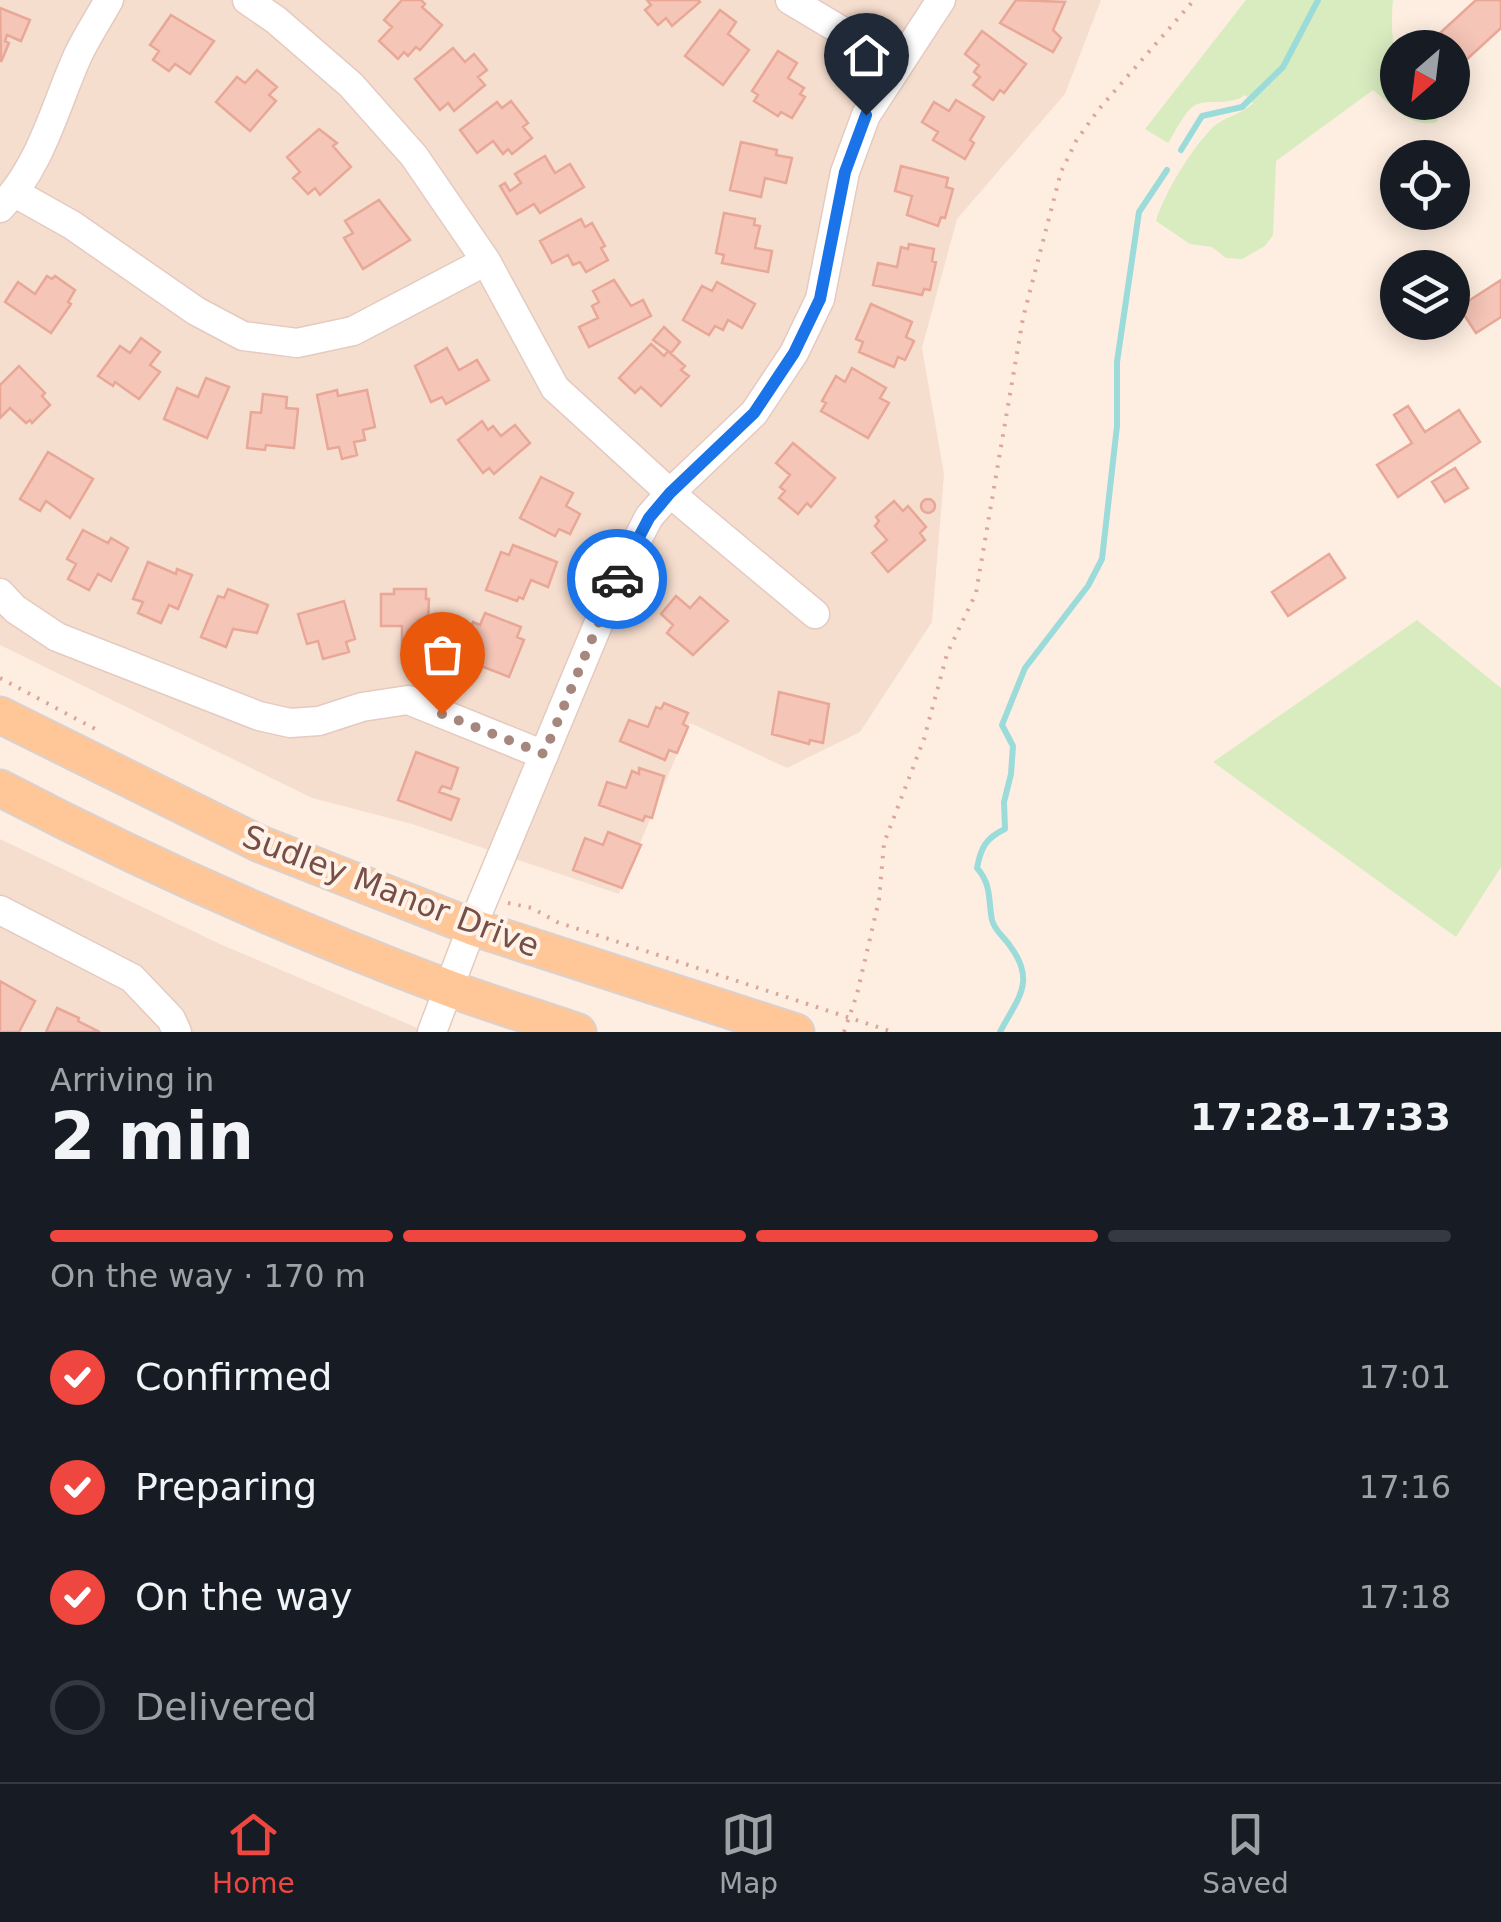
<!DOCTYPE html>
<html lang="en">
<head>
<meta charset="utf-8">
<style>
	body { margin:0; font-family:"DejaVu Sans",sans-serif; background:#20242c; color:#f1f3f6; height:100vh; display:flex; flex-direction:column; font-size:38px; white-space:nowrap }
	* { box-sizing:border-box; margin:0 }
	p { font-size:32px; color:#9ea1a6 }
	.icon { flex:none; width:55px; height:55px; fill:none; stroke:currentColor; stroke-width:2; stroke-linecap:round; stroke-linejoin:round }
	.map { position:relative; height:1032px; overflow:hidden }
	.details { display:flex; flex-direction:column; background:#171b24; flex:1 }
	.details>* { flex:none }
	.needle { width:65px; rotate:208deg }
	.fabs { position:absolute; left:1380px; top:30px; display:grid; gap:20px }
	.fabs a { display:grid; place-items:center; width:90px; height:90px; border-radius:50%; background:#171b24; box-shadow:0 5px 25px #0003; font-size:50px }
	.pin { position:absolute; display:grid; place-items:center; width:85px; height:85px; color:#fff; margin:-102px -42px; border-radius:50% 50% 50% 0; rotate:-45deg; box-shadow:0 0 10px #0007 }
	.pin .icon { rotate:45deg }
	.courier { position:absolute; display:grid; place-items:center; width:100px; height:100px; margin:-50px; border:8px solid #1a73e8; border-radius:50%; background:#fff; color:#222; box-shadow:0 2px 12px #0007 }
	.headline em { font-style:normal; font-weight:700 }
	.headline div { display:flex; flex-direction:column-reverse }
	.headline { display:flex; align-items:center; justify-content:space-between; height:170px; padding:0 50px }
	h1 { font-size:65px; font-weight:700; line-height:75px }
	.bar { display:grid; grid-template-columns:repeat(4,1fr); gap:15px 10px; align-content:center; height:120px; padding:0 50px }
	.bar i { height:12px; border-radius:8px; background:#363941 }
	.bar .current { background:#ef473f }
	.bar p { grid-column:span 4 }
	ol { padding:0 50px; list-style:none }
	li { display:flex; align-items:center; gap:30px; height:110px }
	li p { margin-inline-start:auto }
	li .icon { padding:10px; border-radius:50%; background:#ef473f; color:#fff; stroke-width:4 }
	li:last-child { color:#9ea1a6 }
	li i { width:55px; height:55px; border:5px solid #363941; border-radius:50% }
	.tabs { display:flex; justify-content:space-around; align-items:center; height:140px; border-top:2px solid #363941; background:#171b24; font-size:28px; color:#9ea1a6 }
	.tabs a { display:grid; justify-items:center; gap:5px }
	.tabs .current { color:#ef473f }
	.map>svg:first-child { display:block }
</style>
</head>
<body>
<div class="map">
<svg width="1501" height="1032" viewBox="0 0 1501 1032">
	<rect width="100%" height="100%" fill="#feeee1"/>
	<path fill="#f6decf" d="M0 0H1101L1065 94 957 219 922 348 944 474 932 622 860 732 787 768 690 723 619 894 412 824 312 798 0 645Z
		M0 839 220 944 427 1032H0Z"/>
	<path fill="#d9ecbf" d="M1246 0H1393C1389 36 1398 67 1398 102L1433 103 1440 109 1437 122C1409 129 1393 105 1373 90L1276 161 1273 235 1265 246 1242 259 1226 258 1212 247 1190 244 1156 221C1164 193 1192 148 1213 127 1222 118 1241 115 1253 103L1245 95C1227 108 1204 96 1191 108 1182 117 1175 132 1168 143L1145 129Z
		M1417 620 1501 688V867L1456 937 1213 762Z"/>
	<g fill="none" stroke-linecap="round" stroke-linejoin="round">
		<path stroke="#9bdbd9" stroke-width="6" d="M1181 150 1202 116 1242 107 1283 67 1318 0
			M1000 1032C1017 999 1037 982 1010 946 1005 938 994 930 992 920 988 900 992 885 977 868 981 847 986 838 1005 829L1004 802 1011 774 1013 746 1002 725 1025 668 1088 586 1102 559 1117 426V362L1139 212 1167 170"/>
	</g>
	<path fill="#f5c5b7" stroke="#e8a797" stroke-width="2.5" d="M402 0H421L425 4 422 7 442 25 420 50 416 47 408 56 404 52 398 59 379 41 392 27 384 20Z
		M647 0H698L700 2 672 26 666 18 658 25 645 10 651 5Z
		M1016 0 1065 2 1053 30 1061 38 1053 52 1000 23Z
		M1476 0H1501V28L1453 72 1452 48H1430L1428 44Z
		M0 8 30 20 21 41 7 35 5 41 9 43 1 62Z
		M720 10 736 22 728 34 749 50 723 85 685 56Z
		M171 15 214 41 190 74 175 64 169 71 153 60 159 51 150 45Z
		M982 31 1026 64 1004 93 1000 90 993 100 973 85 980 77 974 72 979 65 965 54Z
		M453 48 465 62 474 54 487 70 478 77 485 85 454 111 448 103 440 110 415 79Z
		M778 51 797 63 788 78 804 88 800 94 805 97 792 118 781 112 778 116 754 101 758 95 752 91Z
		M257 70 277 87 269 95 276 101 250 131 216 102 237 77 245 83Z
		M956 100 984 117 970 140 974 143 965 159 933 140 938 132 922 122 934 102 949 111Z
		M511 101 528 123 523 127 532 138 512 154 508 149 503 154 493 141 477 153 460 130 497 102 502 108Z
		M319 129 337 143 333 146 351 167 320 195 315 188 308 194 293 178 300 172 287 157Z
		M741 142 777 150 776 155 792 158 786 183 765 178 761 197 730 190Z
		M545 156 555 173 570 164 584 187 540 213 534 204 517 214 500 186 505 183 510 191 521 183 515 174Z
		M901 166 948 178 946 187 953 189 945 218 941 217 938 226 907 215 912 196 895 191Z
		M379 200 410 240 363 269 344 238 353 233 345 221Z
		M724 213 755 219 754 225 760 226 755 248 772 251 768 272 722 263 724 255 716 253Z
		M581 219 585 227 592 223 605 246 601 248 608 260 586 272 580 262 573 265 568 255 552 263 540 241Z
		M909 244 934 249 932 261 936 262 930 290 924 289 922 295 873 285 878 263 897 267 901 247 908 249Z
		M47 276 52 279 55 276 75 290 68 302 71 304 51 333 5 302 18 282 35 294Z
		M614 280 631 306 643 300 651 316 589 347 579 327 598 318 592 306 599 302 593 291Z
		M1501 280V317L1476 333 1459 307Z
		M717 282 755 304 742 328 728 320 723 330 715 326 709 335 683 320 702 286 712 291Z
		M871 304 912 322 906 337 914 341 905 360 898 357 894 367 859 352 863 342 856 339Z
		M664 327 680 342 671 353 653 340Z
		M141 338 160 352 150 365 160 372 139 399 115 382 113 386 98 376 120 346 130 353Z
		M651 344 664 356 668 351 685 366 681 370 689 376 661 406 641 387 635 393 619 378Z
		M447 348 459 370 477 360 489 380 446 404 442 397 431 402 415 366Z
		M19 366 45 393 42 396 50 405 32 423 30 420 26 423 10 408 0 418V385Z
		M852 368 886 388 880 398 889 403 868 438 821 411 826 403 822 401 836 376 845 382Z
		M206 378 229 387 207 438 164 419 177 388 198 397Z
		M337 390 338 396 367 390 375 427 363 430 365 440 354 442 357 455 342 459 339 447 328 449 317 395Z
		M263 394 287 397 286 408 298 409 294 448 266 445 265 450 247 448 251 412 261 413Z
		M1408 406 1425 432 1459 410 1480 442 1398 497 1377 465 1412 443 1394 415Z
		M482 421 488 430 493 426 501 436 515 425 530 443 494 474 489 468 483 473 458 440Z
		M793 443 835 478 811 507 807 503 798 514 779 498 785 491 780 487 790 475 776 463Z
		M48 452 93 479 70 518 46 501 40 511 20 499Z
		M1455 468 1468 488 1445 502 1432 482Z
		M541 477 573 493 566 506 580 514 570 534 559 529 555 536 520 518Z
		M921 506a7 7 0 1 1 14 0a7 7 0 1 1-14 0Z
		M894 501 903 511 908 506 926 527 920 533 925 540 888 572 872 553 887 540 875 526 879 521 876 517Z
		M83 530 108 543 111 538 128 548 111 581 98 574 89 590 68 579 76 564 67 559Z
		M513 545 557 562 548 587 531 580 523 599 519 597 517 601 486 590 501 552 509 555Z
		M1329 554 1345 578 1288 616 1272 592Z
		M148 562 176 574 177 569 192 575 178 609 169 605 161 623 138 613 143 602 133 599Z
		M228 589 268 605 257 633 233 629 226 647 201 637 218 596 224 598Z
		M394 589H426V599H429L427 645H402V626H381V594H394Z
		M676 596 690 608 700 597 728 621 693 655 667 633 673 625 661 614Z
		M344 601 355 639 346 642 349 652 323 659 318 641 307 644 298 614Z
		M485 613 521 627 517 637 524 640 509 677 468 661 474 645 465 641 473 622 480 625Z
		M779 692 829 704 823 743 810 740 809 744 772 734Z
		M664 703 688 713 683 724 688 727 677 753 669 750 665 760 620 741 629 720 648 727 656 707 661 709Z
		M416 752 458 768 451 789 442 786 439 792 459 799 451 820 398 800Z
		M639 768 664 776 652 818 645 816 643 821 599 805 607 782 626 788 632 771 639 774Z
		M608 832 641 845 622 888 573 870 585 838 603 845Z
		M0 981 35 1001 19 1032H0Z
		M57 1008 79 1018 78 1021 100 1032H46Z"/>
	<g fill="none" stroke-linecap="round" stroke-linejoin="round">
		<defs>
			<path id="minor" d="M247 0 276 20 351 85 414 156 486 261 555 388 670 493 815 614
				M790 0 897 64
				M15 193 72 225 196 311 243 336 297 343 353 331 486 261
				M0 208C41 167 55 106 78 55 87 36 99 18 109 0
				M0 593 15 609 57 637 259 716 290 723 319 721 362 707 408 700 544 755
				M0 910 132 978 171 1019 177 1032
				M432 1032 472 927 617 579 649 517 670 493 754 413 794 353 820 299 845 172 866 115 941 0"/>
			<path id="major" d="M0 715 260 844 472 927 796 1032
				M0 788C145 864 294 930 448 988 491 1004 535 1017 578 1032"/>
		</defs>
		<use href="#minor" stroke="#e4cac0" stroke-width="31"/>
		<use href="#major" stroke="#dbd1cf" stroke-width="39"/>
		<path stroke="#d9a89b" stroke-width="4" stroke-dasharray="2.5 8" stroke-linecap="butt" d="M0 678 97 730
			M508 903 532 908 557 922 893 1032
			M844 1032 857 994 879 900 884 843 924 739 947 654 976 593 1023 318 1061 172 1076 141 1099 109 1194 0"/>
		<use href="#minor" stroke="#fff" stroke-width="28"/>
		<use href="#major" stroke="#ffc697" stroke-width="35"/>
	</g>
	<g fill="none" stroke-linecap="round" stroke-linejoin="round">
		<path stroke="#a6877d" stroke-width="10" stroke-dasharray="0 18" d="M442 714 544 754 617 579"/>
		<path stroke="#1a73e8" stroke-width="12" d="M617 579 649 518 670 493 754 413 794 353 820 299 845 172 866 115"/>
	</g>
	<g text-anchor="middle" stroke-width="8" stroke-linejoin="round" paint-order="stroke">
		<g font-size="32" fill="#764f47" stroke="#fff2e9">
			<text transform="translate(391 891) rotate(21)" y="11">Sudley Manor Drive</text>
		</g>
	</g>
</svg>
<div class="fabs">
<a><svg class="needle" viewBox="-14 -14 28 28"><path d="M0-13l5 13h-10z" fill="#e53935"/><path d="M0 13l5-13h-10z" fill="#9ea1a6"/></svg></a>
<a><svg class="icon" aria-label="locate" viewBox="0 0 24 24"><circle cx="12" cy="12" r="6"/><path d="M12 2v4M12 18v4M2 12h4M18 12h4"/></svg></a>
<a><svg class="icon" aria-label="layers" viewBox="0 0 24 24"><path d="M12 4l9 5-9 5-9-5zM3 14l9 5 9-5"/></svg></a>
</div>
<div class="pin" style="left:442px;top:714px;background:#ea580c"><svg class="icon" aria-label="bag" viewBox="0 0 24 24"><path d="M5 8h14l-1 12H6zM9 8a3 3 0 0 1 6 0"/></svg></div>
<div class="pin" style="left:866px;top:115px;background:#1f2937"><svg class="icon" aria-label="home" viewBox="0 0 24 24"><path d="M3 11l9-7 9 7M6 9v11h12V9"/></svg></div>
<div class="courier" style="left:617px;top:579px"><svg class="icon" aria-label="car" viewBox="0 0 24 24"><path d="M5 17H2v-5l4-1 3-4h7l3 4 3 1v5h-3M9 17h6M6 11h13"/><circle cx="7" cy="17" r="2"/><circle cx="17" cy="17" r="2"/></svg></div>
</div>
<section class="details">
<div class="headline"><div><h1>2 min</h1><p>Arriving in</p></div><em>17:28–17:33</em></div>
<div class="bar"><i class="current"></i><i class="current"></i><i class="current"></i><i></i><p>On the way · 170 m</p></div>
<ol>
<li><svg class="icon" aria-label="check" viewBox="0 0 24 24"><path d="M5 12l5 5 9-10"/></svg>Confirmed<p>17:01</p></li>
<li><svg class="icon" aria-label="check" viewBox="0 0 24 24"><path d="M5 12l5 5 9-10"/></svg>Preparing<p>17:16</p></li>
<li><svg class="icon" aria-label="check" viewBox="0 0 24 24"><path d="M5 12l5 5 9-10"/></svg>On the way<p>17:18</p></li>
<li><i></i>Delivered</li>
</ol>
</section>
<nav class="tabs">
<a class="current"><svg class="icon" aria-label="home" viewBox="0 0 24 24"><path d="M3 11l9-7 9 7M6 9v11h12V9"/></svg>Home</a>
<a><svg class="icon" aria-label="map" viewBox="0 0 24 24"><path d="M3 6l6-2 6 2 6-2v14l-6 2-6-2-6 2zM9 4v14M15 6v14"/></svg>Map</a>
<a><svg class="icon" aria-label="saved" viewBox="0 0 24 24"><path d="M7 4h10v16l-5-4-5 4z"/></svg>Saved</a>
</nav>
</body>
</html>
